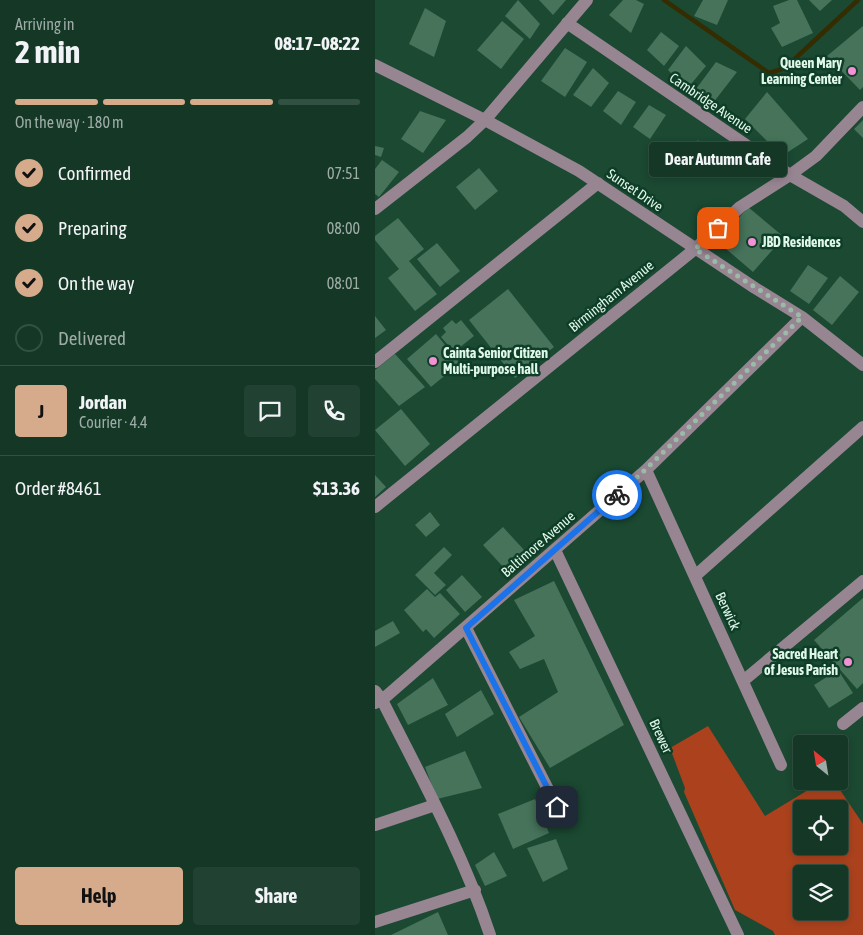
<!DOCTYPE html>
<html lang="en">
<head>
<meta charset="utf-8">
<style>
	body { margin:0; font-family:"Asap Condensed",sans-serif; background:#214232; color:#f1f3f6; height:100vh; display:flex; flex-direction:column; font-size:19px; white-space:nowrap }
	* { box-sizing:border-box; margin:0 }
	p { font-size:16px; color:#9daca7 }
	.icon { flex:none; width:28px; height:28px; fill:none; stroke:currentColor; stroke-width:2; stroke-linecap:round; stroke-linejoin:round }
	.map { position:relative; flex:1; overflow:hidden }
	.details { display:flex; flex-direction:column; background:#143726; width:375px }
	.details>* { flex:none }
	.needle { width:32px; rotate:330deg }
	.tools { position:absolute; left:418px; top:735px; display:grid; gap:10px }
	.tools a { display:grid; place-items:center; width:55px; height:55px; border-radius:5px; background:#143726; box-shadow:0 2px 8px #0003,0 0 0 1px #335143; font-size:25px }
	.pin { position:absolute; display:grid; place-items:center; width:42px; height:42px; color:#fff; margin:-21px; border-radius:10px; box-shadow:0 2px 8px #0006 }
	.courier { position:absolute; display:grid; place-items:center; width:50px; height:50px; margin:-25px; border:4px solid #1a73e8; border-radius:50%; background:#fff; color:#222; box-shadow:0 1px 6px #0007 }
	.bubble { position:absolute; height:35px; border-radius:5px; background:#143726; box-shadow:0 2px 8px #0003,0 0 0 1px #335143; font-size:16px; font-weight:700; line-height:35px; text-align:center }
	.summary em { font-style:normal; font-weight:700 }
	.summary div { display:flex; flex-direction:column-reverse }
	.summary { display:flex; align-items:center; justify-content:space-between; height:85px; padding:0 15px }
	h1 { font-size:32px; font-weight:700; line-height:38px }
	.bar { display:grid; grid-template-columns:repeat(4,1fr); gap:8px 5px; align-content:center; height:60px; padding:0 15px }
	.bar i { height:6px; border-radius:4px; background:#335143 }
	.bar .selected { background:#d6ab8b }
	.bar p { grid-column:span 4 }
	.line { display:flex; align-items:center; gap:12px; padding:0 15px; border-top:1px solid #335143 }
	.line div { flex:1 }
	.round { display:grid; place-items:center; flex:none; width:52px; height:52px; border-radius:5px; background:#214232 }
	ol { padding:0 15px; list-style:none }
	li { display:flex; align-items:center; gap:15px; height:55px }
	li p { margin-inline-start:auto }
	li .icon { padding:5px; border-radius:50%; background:#d6ab8b; color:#111; stroke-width:4 }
	li:last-child { color:#9daca7 }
	li i { width:28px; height:28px; border:2px solid #335143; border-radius:50% }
	.action { display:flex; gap:10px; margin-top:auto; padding:10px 15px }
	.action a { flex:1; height:58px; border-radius:5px; background:#d6ab8b; color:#111; font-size:20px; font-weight:700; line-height:58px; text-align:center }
	.action a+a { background:#214232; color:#f1f3f6 }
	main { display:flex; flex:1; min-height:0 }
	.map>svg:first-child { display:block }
</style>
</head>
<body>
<main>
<section class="details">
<div class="summary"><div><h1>2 min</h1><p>Arriving in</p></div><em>08:17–08:22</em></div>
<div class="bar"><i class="selected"></i><i class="selected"></i><i class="selected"></i><i></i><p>On the way · 180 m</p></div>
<ol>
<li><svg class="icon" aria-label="check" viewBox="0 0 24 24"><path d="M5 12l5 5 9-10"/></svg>Confirmed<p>07:51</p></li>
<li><svg class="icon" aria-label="check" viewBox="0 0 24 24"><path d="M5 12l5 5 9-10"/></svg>Preparing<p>08:00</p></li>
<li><svg class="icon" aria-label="check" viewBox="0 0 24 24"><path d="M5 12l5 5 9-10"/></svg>On the way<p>08:01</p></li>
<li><i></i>Delivered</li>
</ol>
<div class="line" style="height:90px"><b class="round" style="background:#d6ab8b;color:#111">J</b><div><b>Jordan</b><p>Courier · 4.4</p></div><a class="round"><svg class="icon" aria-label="chat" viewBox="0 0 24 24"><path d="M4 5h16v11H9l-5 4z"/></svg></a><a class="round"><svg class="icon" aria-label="phone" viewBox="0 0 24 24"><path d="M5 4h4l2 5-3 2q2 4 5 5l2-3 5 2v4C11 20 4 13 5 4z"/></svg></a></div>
<div class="line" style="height:65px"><div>Order #8461</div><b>$13.36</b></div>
<div class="action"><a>Help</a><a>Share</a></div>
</section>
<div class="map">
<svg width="488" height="935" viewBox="0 0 488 935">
	<rect width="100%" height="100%" fill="#1b4932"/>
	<path fill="#ab421d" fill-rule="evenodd" d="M333 726 390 816 448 781H459L488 824V935H400L398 931 360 910 309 792 310 788 295 748ZM426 809H464V846H426ZM426 874H464V911H426Z"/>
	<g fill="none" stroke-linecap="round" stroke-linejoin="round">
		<path stroke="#352d01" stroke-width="4.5" d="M289 0 394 73 410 68 483 0"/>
	</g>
	<path fill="#46735a" d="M143 0 165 24 155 39 130 16Z
		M164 0H191L178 15Z
		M248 0H261L269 4 256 33 234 15Z
		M328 0H353L342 25 319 16Z
		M414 0H422L438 33 407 47 396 28 405 23 398 6Z
		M434 0H457L445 11Z
		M50 8 71 21 59 57 34 44Z
		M127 21 149 39 126 69 102 50Z
		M488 26V87L485 90 452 56Z
		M286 32 304 46 289 66 272 50Z
		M311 46 331 66 312 89 293 70Z
		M190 48 212 62 190 97 166 81Z
		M341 62 362 72 338 103 321 89Z
		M218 68 234 83 216 107 198 95Z
		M243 91 261 102 246 125 228 111Z
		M392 92 433 139 407 156 370 119Z
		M274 105 291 115 275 139 258 127Z
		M45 111 71 120 48 153 26 139Z
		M488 120V138L479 129Z
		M323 140 337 155 327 176 307 162Z
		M0 146 9 148 6 157 0 155Z
		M7 160 24 172 4 197 0 194V169Z
		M104 168 123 191 100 210 81 187Z
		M373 207 409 237 378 272 350 248 349 235Z
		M23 218 49 249 34 261 62 294 40 311 13 278 24 269 0 240V236Z
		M62 243 85 271 65 287 42 259Z
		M433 265 453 278 434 304 415 291Z
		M465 276 484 292 457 325 438 310Z
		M133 289 179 347 140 378 94 320Z
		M0 316 11 330 0 338Z
		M77 320 81 324 86 320 99 336 79 352 66 337 71 332 68 328Z
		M61 334 85 363 56 387 32 359Z
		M20 354 50 387 24 406 0 379V370Z
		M26 409 55 444 30 466 0 430Z
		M0 475 11 487 0 497Z
		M55 512 65 525 51 537 40 525Z
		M128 527 150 551 130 569 108 545Z
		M69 547 77 555 59 573 71 585 60 595 40 575Z
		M87 575 107 597 90 612 71 590Z
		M179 581 249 725 175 768 144 717 183 692 169 659 145 669 134 652 160 636 139 600Z
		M52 589 60 597 65 593 85 614 59 638 51 629 48 632 29 610Z
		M488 598V683L482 689 439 640Z
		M18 621 25 633 0 647V631Z
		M463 670 478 693 454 708 439 685Z
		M58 678 73 705 33 725 22 704Z
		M106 690 119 714 82 737 70 714Z
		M90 751 107 788 62 799 50 767Z
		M160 799 174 833 138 849 123 814Z
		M181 839 193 869 168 882 152 848Z
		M119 852 132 876 110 886 100 865Z
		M63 912 73 935H16Z"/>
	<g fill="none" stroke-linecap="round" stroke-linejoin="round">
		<path stroke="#988592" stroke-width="12" d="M192 23 415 175 469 206 488 222
			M0 65 110 120 204 171 380 288 427 317 488 365
			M0 209 92 137 110 120 212 0
			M0 362 223 183
			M271 470 406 765
			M0 507 320 249 365 207 415 175 441 156 488 107
			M180 550 363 935
			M320 576 488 427
			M91 628 182 807
			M368 681 488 581
			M0 691 7 700C46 777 88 853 115 935
			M0 703 7 700 271 470 427 317
			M468 724 488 708
			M0 825 60 805
			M0 922 100 890"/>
	</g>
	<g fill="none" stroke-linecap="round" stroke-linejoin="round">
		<path stroke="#9bbba9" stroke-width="5" stroke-dasharray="0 9" d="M242 495 270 470 427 317 320 249 343 228"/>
		<path stroke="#1a73e8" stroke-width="6" d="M182 807 91 628 242 495"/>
	</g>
	<g fill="#f291d6" stroke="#0f3e28" stroke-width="2">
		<circle cx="477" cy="71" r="5"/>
		<circle cx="377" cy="242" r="5"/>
		<circle cx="58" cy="361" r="5"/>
		<circle cx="473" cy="662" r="5"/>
	</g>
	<g text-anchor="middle" stroke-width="5" stroke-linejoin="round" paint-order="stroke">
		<g font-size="14" font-weight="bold" fill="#e0f8e9" stroke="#0f3e28" text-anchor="end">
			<text x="467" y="68">Queen Mary<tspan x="467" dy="16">Learning Center</tspan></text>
			<text x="387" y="247" text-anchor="start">JBD Residences</text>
			<text x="68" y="358" text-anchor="start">Cainta Senior Citizen<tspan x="68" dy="16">Multi-purpose hall</tspan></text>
			<text x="463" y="659">Sacred Heart<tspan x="463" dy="16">of Jesus Parish</tspan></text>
		</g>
		<g font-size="14" fill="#e0f8e9" stroke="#0f3e28">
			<text transform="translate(336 103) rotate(34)" y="5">Cambridge Avenue</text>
			<text transform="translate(260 190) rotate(34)" y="5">Sunset Drive</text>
			<text transform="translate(236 296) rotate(-39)" y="5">Birmingham Avenue</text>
			<text transform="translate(163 544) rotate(-41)" y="5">Baltimore Avenue</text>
			<text transform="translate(353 611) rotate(65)" y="5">Berwick</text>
			<text transform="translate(286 736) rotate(65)" y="5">Brewer</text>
		</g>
	</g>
</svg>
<div class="tools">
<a><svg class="needle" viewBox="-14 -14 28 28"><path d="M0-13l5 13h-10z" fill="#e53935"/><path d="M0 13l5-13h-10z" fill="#9daca7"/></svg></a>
<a><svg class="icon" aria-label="locate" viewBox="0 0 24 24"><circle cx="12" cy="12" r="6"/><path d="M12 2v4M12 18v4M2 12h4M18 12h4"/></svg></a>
<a><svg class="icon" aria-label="layers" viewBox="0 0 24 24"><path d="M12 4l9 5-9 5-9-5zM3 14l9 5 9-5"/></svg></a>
</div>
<div class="pin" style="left:343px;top:228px;background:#ea580c"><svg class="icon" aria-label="bag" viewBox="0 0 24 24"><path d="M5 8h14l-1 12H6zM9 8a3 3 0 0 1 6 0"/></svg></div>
<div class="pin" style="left:182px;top:807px;background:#1f2937"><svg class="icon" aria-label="home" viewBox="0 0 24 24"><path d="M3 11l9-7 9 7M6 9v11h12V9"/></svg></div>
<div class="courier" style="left:242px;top:495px"><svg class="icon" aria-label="bike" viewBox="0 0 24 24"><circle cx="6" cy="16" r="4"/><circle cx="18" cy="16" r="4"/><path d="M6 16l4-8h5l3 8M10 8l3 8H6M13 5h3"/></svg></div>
<div class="bubble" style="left:274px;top:142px;width:138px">Dear Autumn Cafe</div>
</div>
</main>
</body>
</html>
